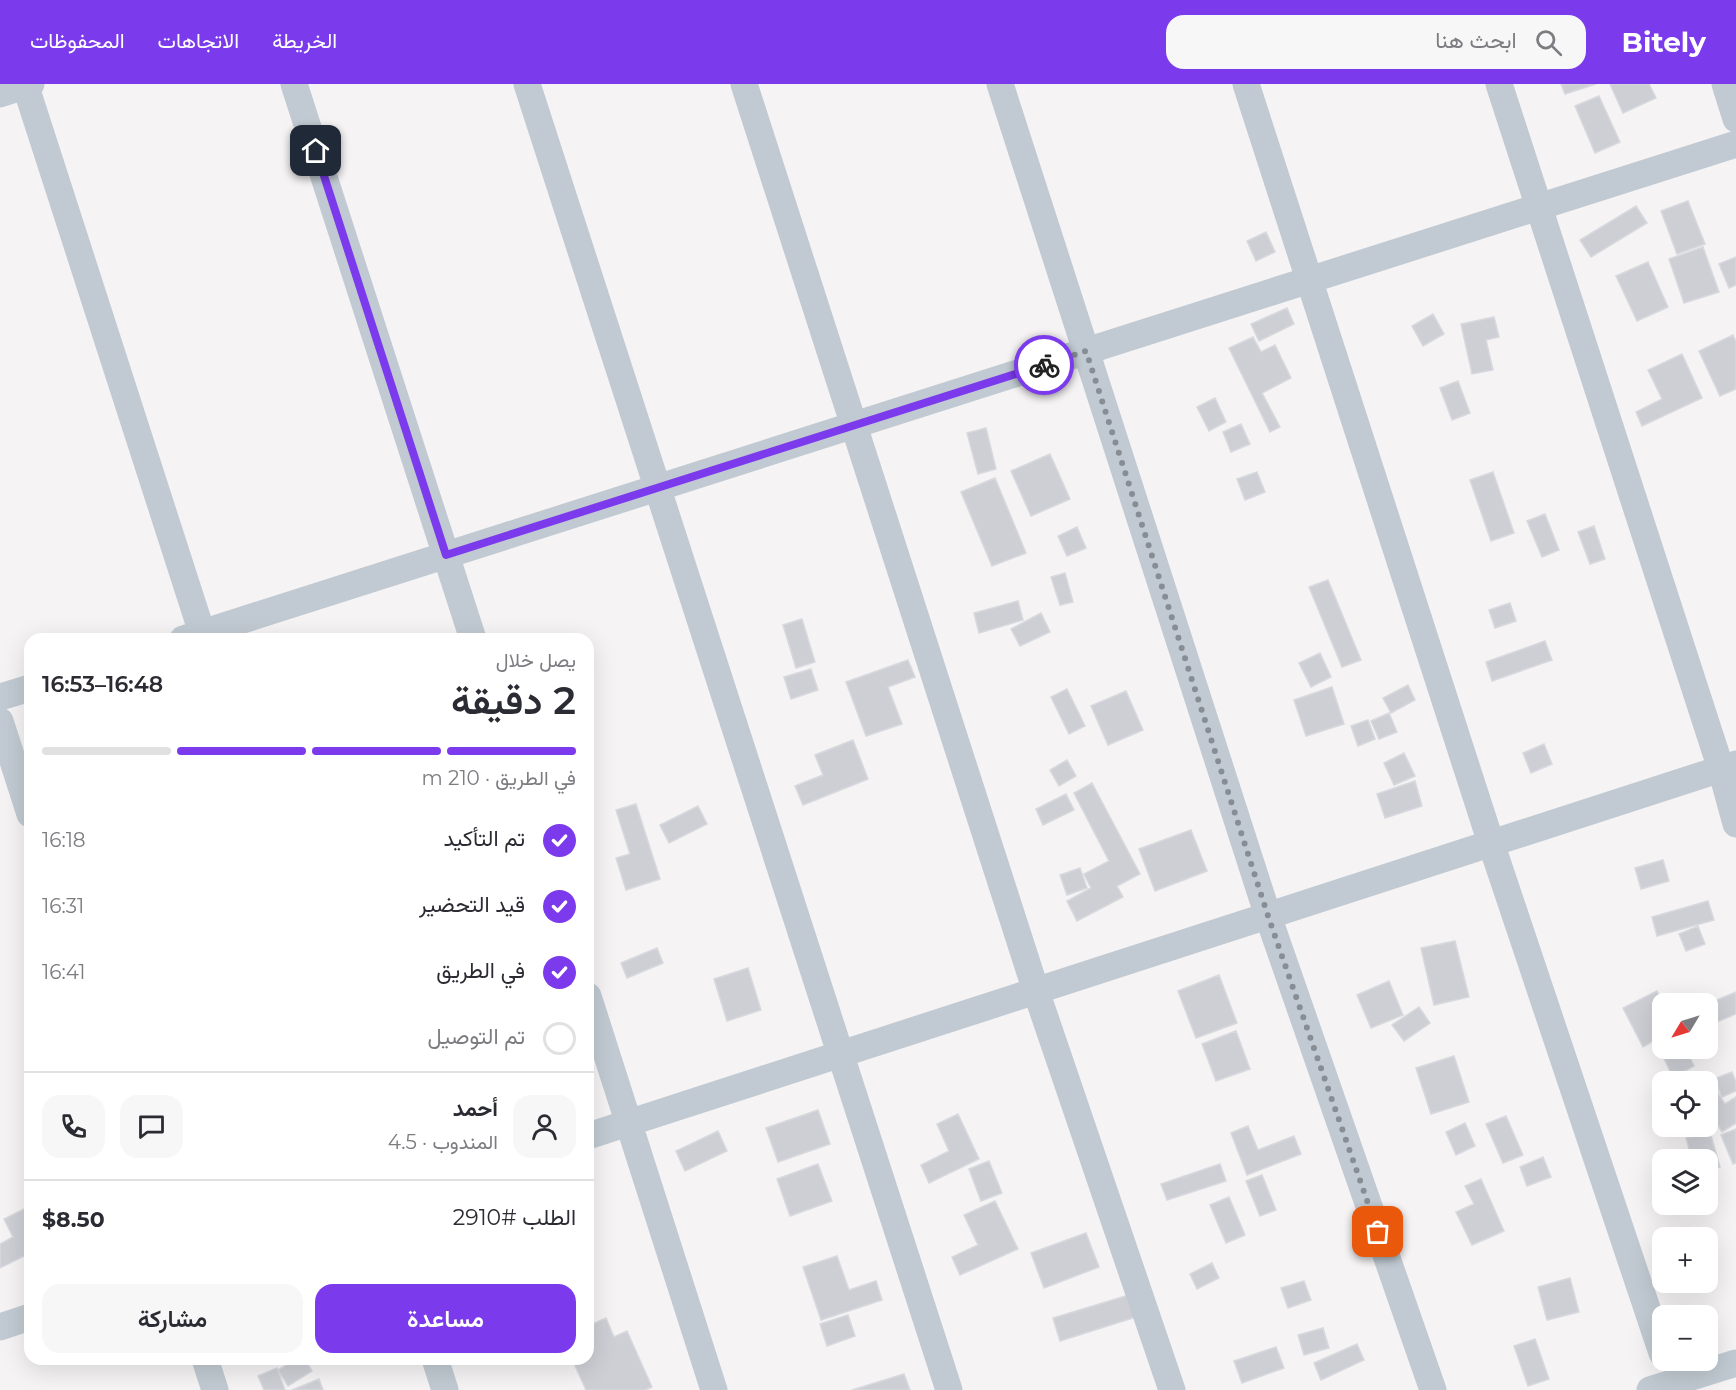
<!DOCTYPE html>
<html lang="ar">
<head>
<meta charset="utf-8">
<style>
	body { margin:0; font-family:Montserrat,Vazirmatn,sans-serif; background:#f7f7f7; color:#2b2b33; direction:rtl; height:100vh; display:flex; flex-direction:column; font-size:22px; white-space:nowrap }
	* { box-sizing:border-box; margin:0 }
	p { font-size:20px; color:#7c7c81 }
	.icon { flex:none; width:33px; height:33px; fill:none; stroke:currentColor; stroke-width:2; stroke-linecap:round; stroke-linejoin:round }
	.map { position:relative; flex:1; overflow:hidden; direction:ltr }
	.sheet { position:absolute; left:24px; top:549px; width:570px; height:732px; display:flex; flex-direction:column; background:#fff; border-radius:18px; box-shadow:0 6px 24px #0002; direction:rtl }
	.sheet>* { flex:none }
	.needle { width:39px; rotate:232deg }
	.tools { position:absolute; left:1652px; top:909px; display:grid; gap:12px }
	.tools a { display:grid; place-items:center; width:66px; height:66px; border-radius:12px; background:#fff; box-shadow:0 6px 24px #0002; font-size:30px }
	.pin { position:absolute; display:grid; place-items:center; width:51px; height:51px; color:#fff; margin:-26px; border-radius:12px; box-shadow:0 3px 9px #0006 }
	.courier { position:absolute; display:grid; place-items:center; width:60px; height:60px; margin:-30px; border:4px solid #7c3aed; border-radius:50%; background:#fff; color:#222; box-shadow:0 2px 8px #0007 }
	.head em { font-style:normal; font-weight:600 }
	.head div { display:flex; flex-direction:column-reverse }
	.head { display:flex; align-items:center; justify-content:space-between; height:102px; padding:0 18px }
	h1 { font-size:39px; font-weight:600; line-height:45px }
	.bar { display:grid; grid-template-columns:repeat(4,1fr); gap:9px 6px; align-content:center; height:72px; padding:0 18px }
	.bar i { height:8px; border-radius:4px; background:#e1e1e2 }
	.bar .active { background:#7c3aed }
	.bar p { grid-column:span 4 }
	.line { display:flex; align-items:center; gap:15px; padding:0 18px; border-top:2px solid #e1e1e2 }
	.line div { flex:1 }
	.round { display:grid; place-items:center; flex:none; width:63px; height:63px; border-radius:18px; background:#f7f7f7 }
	ol { padding:0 18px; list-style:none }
	li { display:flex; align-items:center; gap:18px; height:66px }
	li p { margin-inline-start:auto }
	li .icon { padding:6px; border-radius:50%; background:#7c3aed; color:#fff; stroke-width:4 }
	li:last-child { color:#7c7c81 }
	li i { width:33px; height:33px; border:3px solid #e1e1e2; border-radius:50% }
	.primary-button { display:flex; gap:12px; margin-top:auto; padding:12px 18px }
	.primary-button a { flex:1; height:69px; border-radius:18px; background:#7c3aed; color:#fff; font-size:24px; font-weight:600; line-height:69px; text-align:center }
	.primary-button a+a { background:#f7f7f7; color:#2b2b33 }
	header { display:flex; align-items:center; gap:36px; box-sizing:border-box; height:84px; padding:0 30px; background:#7c3aed; color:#fff }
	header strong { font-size:28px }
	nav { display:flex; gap:33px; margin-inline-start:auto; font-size:21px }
	.search { width:420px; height:54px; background:#f7f7f7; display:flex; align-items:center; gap:15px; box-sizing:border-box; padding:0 21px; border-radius:18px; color:#7c7c81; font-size:22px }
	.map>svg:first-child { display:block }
</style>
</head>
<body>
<header>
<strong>Bitely</strong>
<div class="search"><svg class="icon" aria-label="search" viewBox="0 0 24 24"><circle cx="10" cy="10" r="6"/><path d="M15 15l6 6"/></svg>ابحث هنا</div>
<nav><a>الخريطة</a><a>الاتجاهات</a><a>المحفوظات</a></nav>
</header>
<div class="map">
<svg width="1736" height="1306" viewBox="0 0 1736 1306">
	<rect width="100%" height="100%" fill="#f5f3f3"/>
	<path fill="#cdcfd5" stroke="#d7d9de" stroke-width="1.5" d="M1561 0H1596L1565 10Z
		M1610 0H1649L1656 14 1623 29Z
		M1599 12 1620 58 1595 69 1575 22Z
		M1688 117 1705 160 1677 170 1661 127Z
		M1636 122 1647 139 1591 173 1580 156Z
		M1266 148 1275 168 1256 177 1247 157Z
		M1703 163 1719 208 1684 219 1669 175Z
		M1736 173V201L1729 204 1719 180Z
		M1648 178 1668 223 1637 237 1616 192Z
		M1287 224 1294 240 1259 257 1251 240Z
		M1433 230 1444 250 1423 262 1412 242Z
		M1494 233 1499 253 1486 256 1493 286 1472 290 1461 240Z
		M1733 251 1736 258V305L1720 312 1699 267Z
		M1253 253 1261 268 1275 261 1291 294 1262 309 1280 343 1270 348 1229 264Z
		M1682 270 1702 314 1642 342 1636 328 1662 315 1648 286Z
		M1458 297 1470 329 1452 336 1440 304Z
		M1215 314 1226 338 1209 347 1197 323Z
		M1241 340 1250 360 1231 368 1223 348Z
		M986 344 996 385 978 390 967 349Z
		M1050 370 1070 415 1031 432 1011 387Z
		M1257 388 1265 408 1245 416 1237 395Z
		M1493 388 1514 449 1491 457 1470 396Z
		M995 394 1026 469 992 482 961 408Z
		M1545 430 1559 466 1542 473 1527 437Z
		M1594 442 1605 475 1590 480 1578 448Z
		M1077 443 1086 464 1067 472 1058 452Z
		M1065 489 1073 518 1060 521 1051 493Z
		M1328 496 1361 576 1342 583 1309 503Z
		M1018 517 1023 536 979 549 974 529Z
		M1510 519 1516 537 1495 544 1489 526Z
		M1041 529 1050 548 1020 562 1011 545Z
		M802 535 815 578 796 584 783 541Z
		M1545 557 1552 576 1492 597 1486 578Z
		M1320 569 1331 593 1311 603 1299 579Z
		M908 576 915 593 888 603 902 640 866 652 846 598Z
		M811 585 818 606 791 615 784 593Z
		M1408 601 1415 616 1391 629 1383 614Z
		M1332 603 1344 640 1306 652 1294 616Z
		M1067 605 1085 642 1069 650 1051 613Z
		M1126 607 1143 646 1108 661 1091 622Z
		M1389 629 1397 648 1379 655 1371 637Z
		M1368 636 1375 655 1358 662 1351 642Z
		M853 656 868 695 803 721 795 702 823 691 815 671Z
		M1544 660 1552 680 1531 689 1523 669Z
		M1404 669 1415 692 1394 701 1384 679Z
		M1067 676 1076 692 1059 702 1050 686Z
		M1415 697 1422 722 1385 734 1377 710Z
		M1092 699 1140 790 1117 802 1123 813 1077 837 1067 817 1091 804 1084 790 1109 777 1074 709Z
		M1066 710 1074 726 1043 741 1036 725Z
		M636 720 660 795 626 806 616 774 630 770 616 726Z
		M698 722 707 740 669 759 660 741Z
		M1191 746 1207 787 1155 807 1139 765Z
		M1663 776 1669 797 1641 805 1635 784Z
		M1080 784 1087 804 1067 811 1060 791Z
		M1708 817 1714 836 1657 852 1652 833Z
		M1698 842 1705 860 1686 867 1679 850Z
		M1455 857 1469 913 1434 921 1421 864Z
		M657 864 663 879 627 894 621 879Z
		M748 884 761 926 727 937 714 895Z
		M1219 891 1237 939 1196 954 1178 907Z
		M1389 897 1403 931 1371 944 1357 911Z
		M1657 907 1663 920 1662 964H1685L1694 982 1673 993 1655 956 1643 963 1623 924Z
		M1736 908V930L1707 942V920Z
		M1419 923 1430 939 1404 957 1392 941Z
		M1236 947 1250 985 1216 997 1202 960Z
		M1454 972 1469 1018 1431 1030 1416 984Z
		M1732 988 1736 998V1007L1722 1013 1714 995Z
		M1708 994 1725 1020 1736 1013V1039L1722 1048 1707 1024V998H1703Z
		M818 1026 830 1060 778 1078 766 1044Z
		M958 1030 979 1075 929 1099 921 1081 949 1067 937 1040Z
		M1506 1032 1523 1071 1503 1079 1486 1040Z
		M1465 1039 1475 1062 1456 1071 1446 1048Z
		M1248 1042 1258 1066 1294 1052 1301 1070 1247 1091 1231 1049Z
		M1736 1045V1079L1733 1080 1721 1051Z
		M718 1047 727 1067 685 1087 676 1067Z
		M1710 1048 1720 1083 1707 1087V1076H1692L1686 1054Z
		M1543 1073 1551 1093 1527 1102 1520 1083Z
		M989 1077 1002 1109 981 1117 969 1085Z
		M818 1080 832 1117 790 1132 777 1095Z
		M1220 1080 1226 1097 1167 1116 1161 1100Z
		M1262 1091 1276 1126 1260 1132 1246 1097Z
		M1481 1095 1504 1147 1472 1161 1456 1128 1474 1120 1465 1102Z
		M1229 1113 1245 1151 1226 1159 1210 1121Z
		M995 1117 1018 1165 960 1191 952 1173 978 1161 964 1131Z
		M30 1122V1169L0 1184V1160L13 1153 4 1135Z
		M1086 1149 1099 1183 1044 1204 1031 1169Z
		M837 1172 849 1206 876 1197 882 1216 821 1236 803 1183Z
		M1212 1179 1219 1194 1197 1205 1190 1190Z
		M1570 1194 1579 1228 1547 1236 1538 1203Z
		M1304 1197 1311 1216 1288 1224 1281 1204Z
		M1129 1211 1136 1233 1060 1257 1053 1234Z
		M848 1231 855 1252 827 1262 820 1240Z
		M606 1234 614 1253 627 1247 652 1303 645 1306H586L572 1275H588V1242Z
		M1323 1244 1329 1264 1304 1271 1298 1251Z
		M1535 1255 1549 1295 1528 1302 1514 1262Z
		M1357 1260 1364 1276 1321 1296 1314 1279Z
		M1276 1263 1284 1284 1242 1299 1234 1277Z
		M296 1275H305L312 1287 288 1302 278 1286Z
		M277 1284 285 1306H264L258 1292Z
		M904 1290 910 1306H852Z
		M319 1295 323 1306H292Z"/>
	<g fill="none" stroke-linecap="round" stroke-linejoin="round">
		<path stroke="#c1cad2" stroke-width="27" d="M25 0 204 555
			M294 0 473 555
			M527 0 949 1306
			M744 0 1036 907 1172 1306
			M1000 0 1268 832 1433 1306
			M1246 0 1491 759 1662 1269
			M1499 0 1721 685 1736 740
			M1725 0 1736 35
			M0 10 31 0
			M183 555 1736 60
			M0 613 30 604
			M0 637 30 730
			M588 912 714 1306
			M588 1052 1736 680
			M0 1243 30 1233
			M205 1275 215 1306
			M435 1275 445 1306
			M1650 1306 1736 1279"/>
	</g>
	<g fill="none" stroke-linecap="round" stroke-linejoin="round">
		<path stroke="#868d94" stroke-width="6" stroke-dasharray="0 10.8" d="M1044 281 1086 267 1268 832 1378 1148"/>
		<path stroke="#7c3aed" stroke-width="8" d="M316 67 446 471 1044 281"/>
	</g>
</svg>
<div class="tools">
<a><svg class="needle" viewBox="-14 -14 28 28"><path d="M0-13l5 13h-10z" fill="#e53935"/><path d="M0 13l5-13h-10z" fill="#7c7c81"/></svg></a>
<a><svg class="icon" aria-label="locate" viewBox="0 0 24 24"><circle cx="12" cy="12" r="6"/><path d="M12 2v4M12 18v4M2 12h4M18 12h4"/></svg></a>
<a><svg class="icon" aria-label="layers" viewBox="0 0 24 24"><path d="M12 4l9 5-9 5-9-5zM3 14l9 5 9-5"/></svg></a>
<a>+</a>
<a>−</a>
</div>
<div class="pin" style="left:1378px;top:1148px;background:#ea580c"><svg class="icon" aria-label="bag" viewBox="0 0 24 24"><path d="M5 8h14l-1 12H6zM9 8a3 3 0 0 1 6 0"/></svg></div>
<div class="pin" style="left:316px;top:67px;background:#1f2937"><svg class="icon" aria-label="home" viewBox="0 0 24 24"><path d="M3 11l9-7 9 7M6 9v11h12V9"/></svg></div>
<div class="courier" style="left:1044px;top:281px"><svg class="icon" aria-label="bike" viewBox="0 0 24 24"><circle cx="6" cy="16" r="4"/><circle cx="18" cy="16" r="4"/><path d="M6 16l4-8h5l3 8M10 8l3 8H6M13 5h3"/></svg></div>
<section class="sheet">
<div class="head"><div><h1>2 دقيقة</h1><p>يصل خلال</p></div><em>16:48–16:53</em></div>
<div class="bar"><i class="active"></i><i class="active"></i><i class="active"></i><i></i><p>في الطريق · 210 m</p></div>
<ol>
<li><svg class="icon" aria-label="check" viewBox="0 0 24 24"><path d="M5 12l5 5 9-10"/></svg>تم التأكيد<p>16:18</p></li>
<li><svg class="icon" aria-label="check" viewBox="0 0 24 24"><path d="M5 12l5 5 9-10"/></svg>قيد التحضير<p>16:31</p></li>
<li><svg class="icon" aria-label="check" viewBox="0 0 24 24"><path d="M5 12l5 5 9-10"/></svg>في الطريق<p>16:41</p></li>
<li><i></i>تم التوصيل</li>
</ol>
<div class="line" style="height:108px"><a class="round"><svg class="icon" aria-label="person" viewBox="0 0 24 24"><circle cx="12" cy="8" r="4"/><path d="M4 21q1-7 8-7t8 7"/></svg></a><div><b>أحمد</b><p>المندوب · 4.5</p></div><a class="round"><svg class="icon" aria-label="chat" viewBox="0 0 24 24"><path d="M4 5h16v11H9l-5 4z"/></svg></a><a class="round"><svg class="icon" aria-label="phone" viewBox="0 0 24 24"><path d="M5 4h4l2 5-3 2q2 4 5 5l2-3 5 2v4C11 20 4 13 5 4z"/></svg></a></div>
<div class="line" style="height:78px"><div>الطلب #2910</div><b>$8.50</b></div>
<div class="primary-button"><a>مساعدة</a><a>مشاركة</a></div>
</section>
</div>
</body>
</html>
